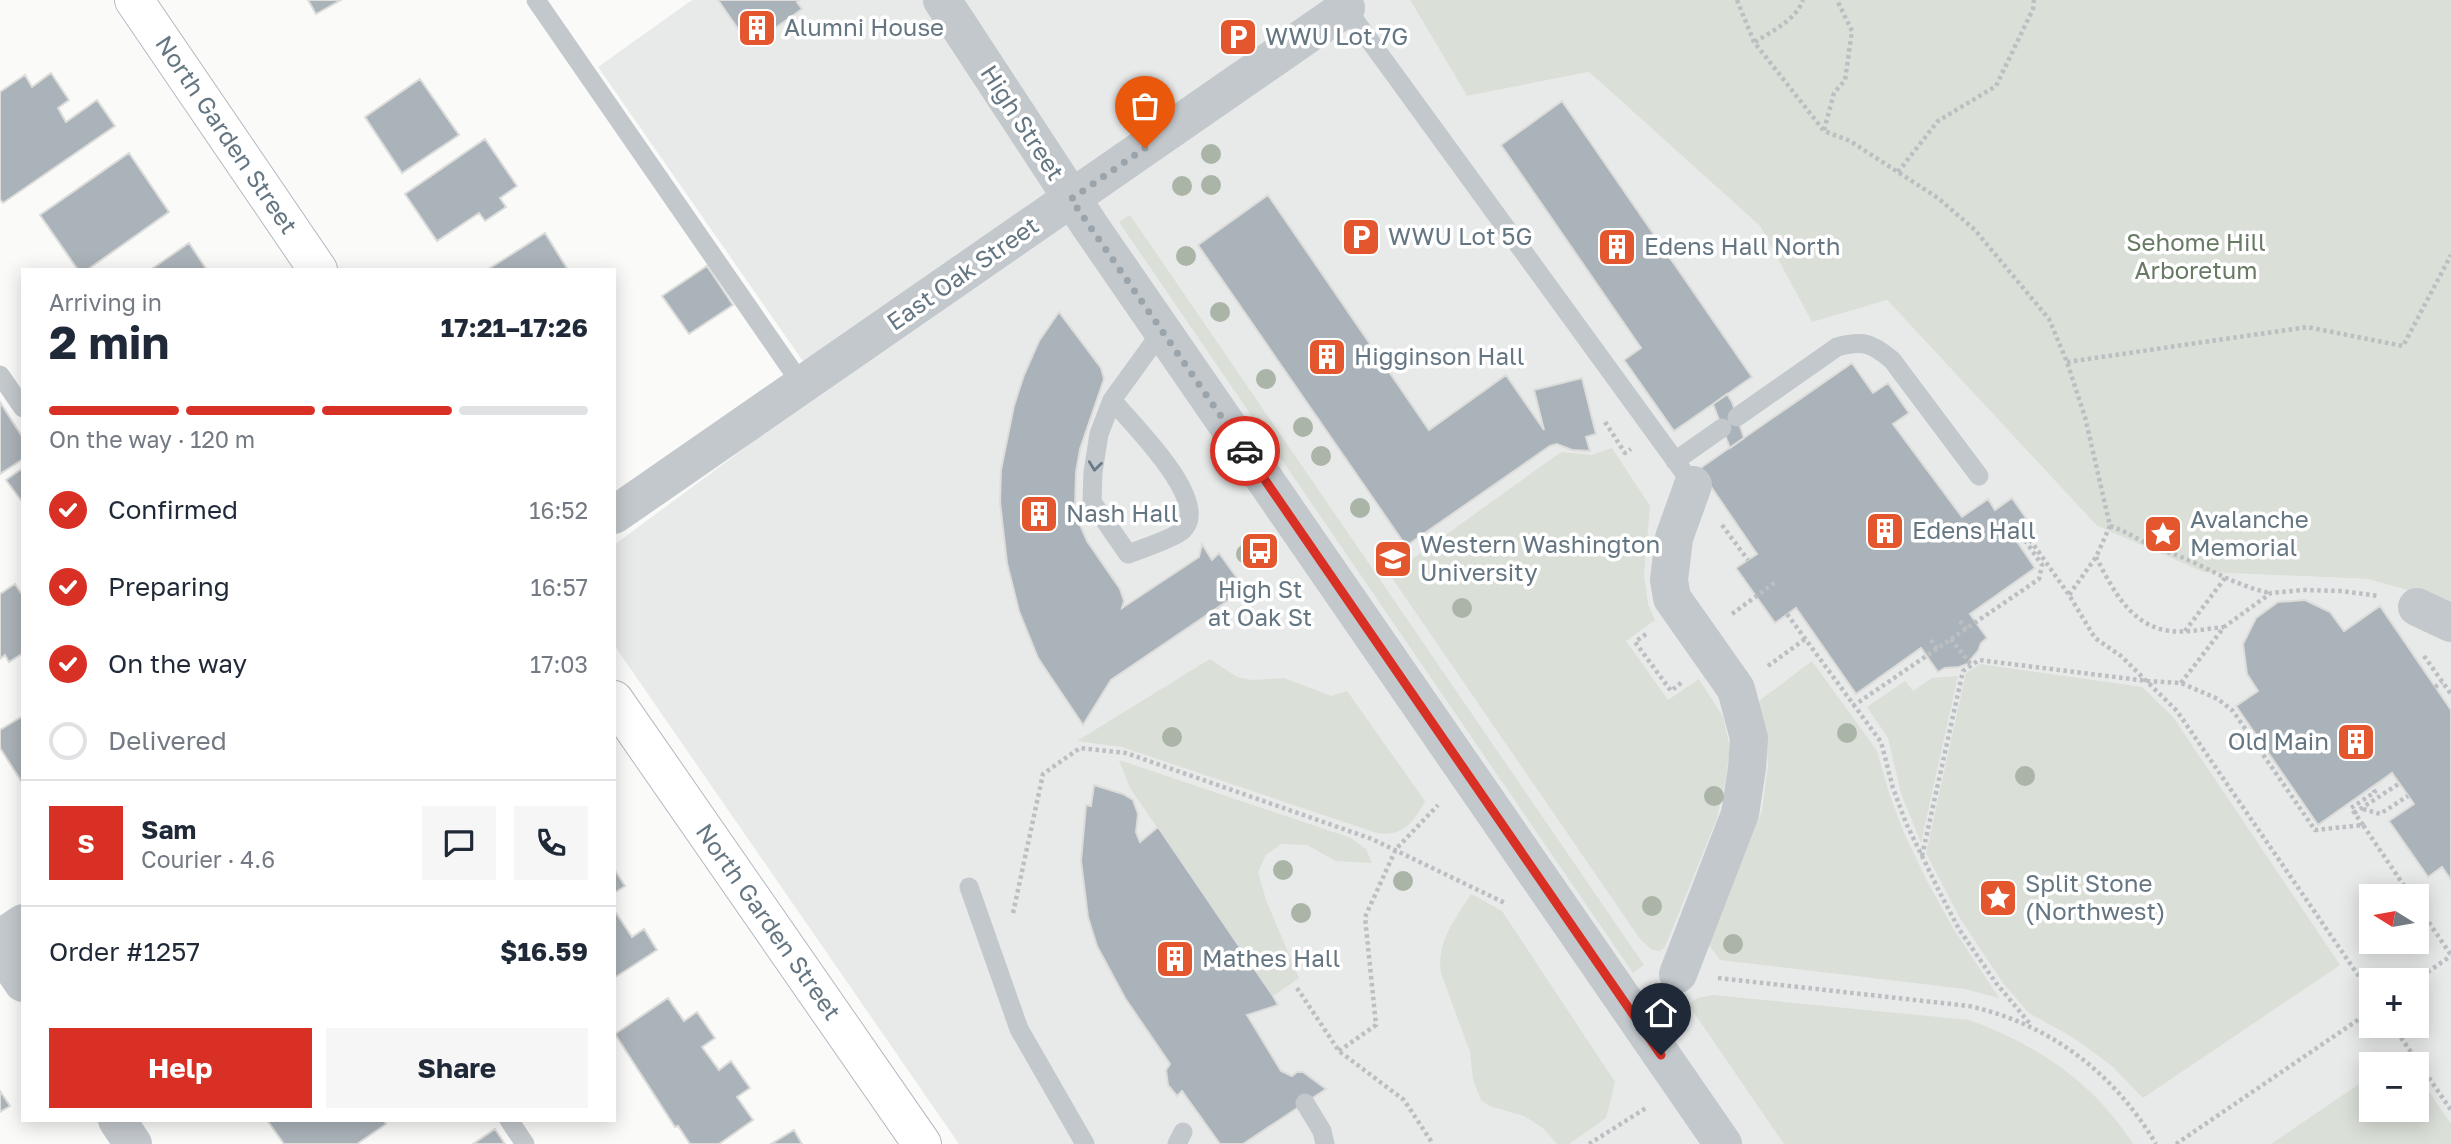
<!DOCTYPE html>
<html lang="en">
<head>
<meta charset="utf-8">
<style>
	body { margin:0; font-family:"Golos Text",sans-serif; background:#f6f6f7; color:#1f2937; height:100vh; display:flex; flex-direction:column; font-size:26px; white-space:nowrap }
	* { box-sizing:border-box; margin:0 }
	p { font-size:23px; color:#747a83 }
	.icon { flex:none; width:38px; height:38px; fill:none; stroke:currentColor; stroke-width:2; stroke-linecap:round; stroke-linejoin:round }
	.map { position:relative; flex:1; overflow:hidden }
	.sheet { position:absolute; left:21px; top:268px; width:595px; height:854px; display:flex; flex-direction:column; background:#fff; border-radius:0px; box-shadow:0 4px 18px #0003 }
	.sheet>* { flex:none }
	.needle { width:46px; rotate:281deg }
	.controls { position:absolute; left:2359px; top:884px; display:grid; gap:14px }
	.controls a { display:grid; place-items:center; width:70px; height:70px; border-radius:0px; background:#fff; box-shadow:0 4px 18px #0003; font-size:35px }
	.pin { position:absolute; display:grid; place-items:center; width:60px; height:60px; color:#fff; margin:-72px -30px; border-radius:50% 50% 50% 0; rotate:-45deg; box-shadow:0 0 7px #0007 }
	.pin .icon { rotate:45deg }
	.courier { position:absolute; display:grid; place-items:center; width:70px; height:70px; margin:-35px; border:5px solid #d93025; border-radius:50%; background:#fff; color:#222; box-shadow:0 2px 9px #0007 }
	.overview em { font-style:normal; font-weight:700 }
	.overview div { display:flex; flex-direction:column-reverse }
	.overview { display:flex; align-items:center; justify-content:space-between; height:119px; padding:0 28px }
	h1 { font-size:46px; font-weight:700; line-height:52px }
	.bar { display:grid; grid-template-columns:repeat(4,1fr); gap:10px 7px; align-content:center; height:84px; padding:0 28px }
	.bar i { height:9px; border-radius:5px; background:#e0e1e3 }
	.bar .active { background:#d93025 }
	.bar p { grid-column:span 4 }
	.line { display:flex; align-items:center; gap:18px; padding:0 28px; border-top:2px solid #e0e1e3 }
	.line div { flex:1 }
	.round { display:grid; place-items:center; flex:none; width:74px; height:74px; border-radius:0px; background:#f6f6f7 }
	ol { padding:0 28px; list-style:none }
	li { display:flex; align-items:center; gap:21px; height:77px }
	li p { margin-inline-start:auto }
	li .icon { padding:7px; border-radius:50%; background:#d93025; color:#fff; stroke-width:4 }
	li:last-child { color:#747a83 }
	li i { width:38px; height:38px; border:4px solid #e0e1e3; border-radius:50% }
	.button { display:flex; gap:14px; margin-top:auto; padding:14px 28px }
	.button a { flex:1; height:80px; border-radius:0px; background:#d93025; color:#fff; font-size:28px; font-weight:700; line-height:80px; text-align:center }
	.button a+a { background:#f6f6f7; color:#1f2937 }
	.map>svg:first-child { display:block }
</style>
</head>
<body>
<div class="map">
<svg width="2451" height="1144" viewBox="0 0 2451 1144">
	<rect width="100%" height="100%" fill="#fafaf8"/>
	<path fill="#e8e9e9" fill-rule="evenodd" d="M692 0H1410L1467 96 1589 72 1760 226 1812 321 1887 300 2097 526 2203 572 2367 579 2418 593 2451 609V1144H959L614 645V545L823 390 598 67ZM2371 896H2417V942H2371ZM2371 980H2417V1026H2371ZM2371 1064H2417V1110H2371Z"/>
	<path fill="#dadfd7" d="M1410 0H2451V609L2418 593 2367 579 2203 572 2097 526 1887 300 1812 322 1760 226 1589 72 1467 96Z
		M1130 215 1644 965 1633 973 1119 222Z
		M1612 448 1650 506 1644 575 1648 604 1655 620 1626 641 1668 700 1699 679 1723 717 1730 748 1725 783 1717 818 1665 947 1660 951 1652 950 1640 939 1390 575 1561 452 1592 455Z
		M1210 659 1237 677 1252 680 1284 678 1331 696 1347 691 1425 801C1414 822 1403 837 1377 833L1122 747 1077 741Z
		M1812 661 1877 751 1889 793 1904 833 1927 881 1953 928 1999 998 1965 989 1720 960 1709 945 1762 811 1768 765 1765 732 1759 701Z
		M1980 664 2142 687 2173 717 2340 965 2143 1098 2112 1066 2074 1038 2029 1013 2003 983 1961 920 1926 853 1966 673Z
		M1958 676 1921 843 1901 793 1888 738 1867 707 1905 681 1913 691 1932 678Z
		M1119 760 1351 838 1366 849 1372 863 1336 861 1307 845 1281 844 1266 855 1258 872 1266 900 1299 978 1273 996 1130 788Z
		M1471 894 1502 911 1615 1082 1606 1118 1569 1144H1557L1543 1128 1524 1116 1490 1106 1481 1100 1473 1080 1470 1052 1441 973C1436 943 1455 919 1471 894Z
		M1712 995 1969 1020C2038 1045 2093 1082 2133 1144H1784L1688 1004 1698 998Z
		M2417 1074 2451 1124V1144H2271L2371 1076V1110H2417Z"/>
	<path fill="#aab3b9" stroke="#dcdcda" stroke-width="2" d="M308 0H341L316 14Z
		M718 0H799L797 2 802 9 750 46Z
		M51 73 69 100 58 108 66 122 97 100 115 126 3 203 0 199V92L25 75 32 87Z
		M420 79 459 135 402 173 365 117Z
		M1562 101 1752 377 1674 431 1624 360 1641 348 1501 145Z
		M485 139 517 186 500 198 506 207 485 221 479 213 437 241 405 194Z
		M129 153 169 212 87 270H78L40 215Z
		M1268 195 1429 430 1506 375 1544 430 1534 390 1582 378 1596 434 1586 437 1590 451 1572 450 1557 444 1550 446 1406 546 1198 245Z
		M545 233 568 270H487Z
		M189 243 207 270H150Z
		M707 266 733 305 689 334 662 296Z
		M1059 312 1101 368 1104 379 1080 449 1076 472 1075 507 1078 520 1087 541 1120 589 1124 601 1122 608 1199 557 1202 544 1212 560 1219 553 1245 589 1111 680 1083 725 1038 658 1019 611 1007 563 1000 502 1001 470 1014 406 1024 375 1039 341Z
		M1852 363 1873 393 1888 383 1909 413 1893 424 1962 517 1988 499 1995 510 2012 498 2033 528 2016 540 2035 568 1970 614 1987 638 1981 643 1978 651 1967 664 1959 667 1945 668 1938 672 1921 648 1856 694 1796 608 1775 623 1736 568 1757 554 1699 469Z
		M1727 394 1732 402 1744 438 1730 448 1713 404Z
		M0 402 23 438V459L0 474Z
		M23 468V503L6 480Z
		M15 584 23 596V653L9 662 5 655 0 659V594Z
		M2305 600 2330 612 2344 631 2380 606 2451 710V880L2442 867 2428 877 2389 821 2414 804 2392 773 2318 825 2236 706 2258 691 2247 674 2243 644 2256 618 2278 602Z
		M23 716V784L0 748V730Z
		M1094 785 1123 794 1133 800 1138 814 1136 832 1140 842 1158 827 1273 996 1278 1005 1247 1015 1281 1071 1292 1076 1297 1072H1303L1326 1089 1243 1144H1220L1182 1091 1177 1096 1168 1085 1166 1070 1170 1064 1125 998 1097 946 1088 917 1081 861 1086 805 1091 806Z
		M614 869 625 886 614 893Z
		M614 910 632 937 644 929 657 950 614 978Z
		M668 998 684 1021 697 1012 715 1038 702 1047 719 1070 731 1061 750 1088 737 1097 753 1120 719 1144H690L678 1126 675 1127 615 1034Z
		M0 1091 10 1106 0 1112Z
		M267 1120H384L386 1124 357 1144H284Z
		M495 1129 505 1144H473Z
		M794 1130 802 1144H771Z"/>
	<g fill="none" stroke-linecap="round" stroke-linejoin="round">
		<defs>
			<path id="secondary" d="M134 0 318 270
				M614 700 922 1144"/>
		</defs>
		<use href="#secondary" stroke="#b3babf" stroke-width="40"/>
		<path stroke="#bbbfc2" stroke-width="4.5" stroke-dasharray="3.5 3.5" stroke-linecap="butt" d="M1737 0 1754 42 1824 131 1850 141 1938 198 1975 230 2049 319 2067 362 2085 417 2110 526 2096 557 2069 595
			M1755 42C1772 31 1796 20 1803 0
			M1824 130 1834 93 1845 80 1852 31 1837 0
			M1898 172 1938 121 1996 86 2033 9 2034 0
			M2067 362 2307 327 2403 346 2451 255
			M1605 422 1625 453 1631 449
			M1722 525 1748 560
			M2110 526C2123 530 2132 536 2144 542 2161 550 2178 555 2195 563 2220 575 2242 587 2270 593
			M2026 534 2069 595 2095 638 2121 656 2177 711 2371 994
			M2096 557C2111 586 2128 622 2164 630 2183 634 2204 629 2224 627
			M1732 614 1777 581
			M1787 614 1881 742 1893 788 1906 823 1940 893 1959 929 1996 983 2031 1025
			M1960 621 1966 630
			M2185 631 2225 578
			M1646 634 1635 642 1671 691 1682 682
			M1951 639 1971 665
			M1931 640 1937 649
			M2424 656 2451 694
			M1768 666 1805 639
			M2181 683 2224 627 2271 593 2303 590 2341 591 2379 596
			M2435 687 2442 682
			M1853 706 2039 579 2042 565 2022 536
			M2363 809 2380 814 2408 796
			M2354 813 2400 783
			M2363 825 2351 808 2375 792 2372 787
			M1922 856 1963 671 1979 660 2147 681 2181 683 2218 699 2233 711 2315 830 2363 825 2411 896
			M2417 905 2451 955
			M1013 913 1043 774 1080 748 1126 753 1372 839 1505 903
			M1718 978 1969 1006C2050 1024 2114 1073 2156 1144
			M2416 980 2451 956
			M1297 988 1339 1051 1404 1100 1433 1144
			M2393 1026 2451 1110
			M1339 1051 1376 1025 1365 917 1396 849 1438 805
			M1589 1144 1646 1108
			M2176 1144 2371 1011"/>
		<path stroke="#c3c8cc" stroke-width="19" d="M536 0 802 385
			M1346 8 1693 485
			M0 375 23 408
			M1112 400C1131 423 1212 501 1183 530 1177 537 1139 550 1128 554L1092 502 1093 472 1099 434 1112 400 1162 331
			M1737 417 1837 347C1863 340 1872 343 1892 360L1979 476
			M1675 461 1722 428
			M969 887 1019 1029 1085 1144
			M1305 1103 1322 1131 1325 1144
			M509 1120 525 1144
			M1177 1144 1183 1132"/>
		<path stroke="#c3c8cc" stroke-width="38" d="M942 0 1090 226 1723 1144
			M614 515 1346 8
			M2417 607 2451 623
			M0 939 23 923
			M0 949 23 983
			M1678 974 1740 814 1747 768 1749 738 1736 689 1672 598 1669 580 1674 538 1693 485
			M117 1120 133 1144"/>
		<use href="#secondary" stroke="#fff" stroke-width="38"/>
	</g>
	<g fill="#aab4a7">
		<circle cx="1211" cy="154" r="10"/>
		<circle cx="1211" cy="185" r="10"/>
		<circle cx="1182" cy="186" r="10"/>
		<circle cx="1186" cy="256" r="10"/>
		<circle cx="1220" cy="312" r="10"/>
		<circle cx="1266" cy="379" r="10"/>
		<circle cx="1303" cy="427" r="10"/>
		<circle cx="1321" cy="456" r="10"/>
		<circle cx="1360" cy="508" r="10"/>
		<circle cx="1385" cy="550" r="10"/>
		<circle cx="1246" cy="554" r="10"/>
		<circle cx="1462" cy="608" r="10"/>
		<circle cx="1847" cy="733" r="10"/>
		<circle cx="1172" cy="737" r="10"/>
		<circle cx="2025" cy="776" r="10"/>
		<circle cx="1714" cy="796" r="10"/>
		<circle cx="1283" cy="870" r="10"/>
		<circle cx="1403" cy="881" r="10"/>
		<circle cx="1652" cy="906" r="10"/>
		<circle cx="1301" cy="913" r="10"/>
		<circle cx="1733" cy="944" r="10"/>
	</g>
	<defs><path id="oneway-chevron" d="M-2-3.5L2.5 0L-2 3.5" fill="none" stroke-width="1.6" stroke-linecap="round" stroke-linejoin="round" transform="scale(1.75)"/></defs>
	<use stroke="#6a7a87" href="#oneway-chevron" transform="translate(1095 466) rotate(97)"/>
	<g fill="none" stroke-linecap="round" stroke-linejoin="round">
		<path stroke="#99a4ac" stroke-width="7" stroke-dasharray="0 12.6" d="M1145 148 1071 199 1245 451"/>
		<path stroke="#d93025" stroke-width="9" d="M1245 451 1661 1055"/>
	</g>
	<defs>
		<symbol id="building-square" viewBox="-11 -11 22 22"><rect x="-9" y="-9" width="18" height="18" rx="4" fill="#e4572e" stroke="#fff"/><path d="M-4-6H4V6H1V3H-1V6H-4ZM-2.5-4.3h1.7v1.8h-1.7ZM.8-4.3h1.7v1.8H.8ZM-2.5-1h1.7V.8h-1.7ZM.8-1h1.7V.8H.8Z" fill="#fff"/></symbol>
		<symbol id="parking-square" viewBox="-11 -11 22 22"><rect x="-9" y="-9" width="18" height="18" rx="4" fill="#e4572e" stroke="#fff"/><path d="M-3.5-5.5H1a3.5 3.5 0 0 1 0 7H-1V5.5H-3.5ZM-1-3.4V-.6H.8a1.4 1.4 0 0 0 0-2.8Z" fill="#fff"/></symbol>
		<symbol id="sight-square" viewBox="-11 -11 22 22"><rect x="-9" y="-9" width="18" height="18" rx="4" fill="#e4572e" stroke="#fff"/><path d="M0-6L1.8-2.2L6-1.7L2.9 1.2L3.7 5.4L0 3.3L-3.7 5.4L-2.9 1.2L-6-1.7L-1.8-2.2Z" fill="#fff"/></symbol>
		<symbol id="bus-square" viewBox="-11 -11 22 22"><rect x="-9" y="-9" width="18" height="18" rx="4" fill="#e4572e" stroke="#fff"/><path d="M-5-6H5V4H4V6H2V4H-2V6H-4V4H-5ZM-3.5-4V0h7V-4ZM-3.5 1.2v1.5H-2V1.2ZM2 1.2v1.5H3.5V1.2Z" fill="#fff"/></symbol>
		<symbol id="university-square" viewBox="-11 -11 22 22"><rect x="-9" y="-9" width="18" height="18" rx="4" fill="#e4572e" stroke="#fff"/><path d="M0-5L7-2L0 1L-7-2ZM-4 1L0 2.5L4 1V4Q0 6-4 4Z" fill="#fff"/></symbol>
	</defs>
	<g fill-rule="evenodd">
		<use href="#building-square" x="735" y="6" width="44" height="44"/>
		<use href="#parking-square" x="1216" y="15" width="44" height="44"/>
		<use href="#parking-square" x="1339" y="215" width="44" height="44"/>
		<use href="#building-square" x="1595" y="225" width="44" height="44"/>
		<use href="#building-square" x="1305" y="335" width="44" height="44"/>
		<use href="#building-square" x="1017" y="492" width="44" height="44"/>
		<use href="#building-square" x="1863" y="509" width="44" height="44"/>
		<use href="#sight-square" x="2141" y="512" width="44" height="44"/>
		<use href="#bus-square" x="1238" y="529" width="44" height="44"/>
		<use href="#university-square" x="1371" y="537" width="44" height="44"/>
		<use href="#building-square" x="2334" y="720" width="44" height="44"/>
		<use href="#sight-square" x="1976" y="876" width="44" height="44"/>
		<use href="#building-square" x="1153" y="937" width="44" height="44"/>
	</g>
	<g text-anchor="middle" stroke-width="7" stroke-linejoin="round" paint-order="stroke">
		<g font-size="24" fill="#657683" stroke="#fff" text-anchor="start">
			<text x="784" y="36">Alumni House</text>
			<text x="1265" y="45">WWU Lot 7G</text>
			<text x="1388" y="245">WWU Lot 5G</text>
			<text x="1644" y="255">Edens Hall North</text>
			<text x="1354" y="365">Higginson Hall</text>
			<text x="1066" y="522">Nash Hall</text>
			<text x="2190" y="528">Avalanche<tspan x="2190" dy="28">Memorial</tspan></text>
			<text x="1912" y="539">Edens Hall</text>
			<text x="1420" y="553">Western Washington<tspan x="1420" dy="28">University</tspan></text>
			<text x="1260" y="598" text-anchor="middle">High St<tspan x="1260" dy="28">at Oak St</tspan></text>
			<text x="2329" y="750" text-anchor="end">Old Main</text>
			<text x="2025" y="892">Split Stone<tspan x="2025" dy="28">(Northwest)</tspan></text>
			<text x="1202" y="967">Mathes Hall</text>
		</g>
		<g font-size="24" fill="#657683" stroke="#fff">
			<text transform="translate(1022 123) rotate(57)" y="8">High Street</text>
			<text transform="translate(226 135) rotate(56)" y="8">North Garden Street</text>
			<text transform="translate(963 274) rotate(-35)" y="8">East Oak Street</text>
			<text transform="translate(768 922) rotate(55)" y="8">North Garden Street</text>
		</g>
		<g font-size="24" fill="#687a64" stroke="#fff">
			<text x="2196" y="251">Sehome Hill<tspan x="2196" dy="28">Arboretum</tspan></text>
		</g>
	</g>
</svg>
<div class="controls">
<a><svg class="needle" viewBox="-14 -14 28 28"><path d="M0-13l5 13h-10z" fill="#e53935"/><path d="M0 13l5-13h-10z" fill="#747a83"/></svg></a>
<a>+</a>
<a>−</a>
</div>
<div class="pin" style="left:1145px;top:148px;background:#ea580c"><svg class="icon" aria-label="bag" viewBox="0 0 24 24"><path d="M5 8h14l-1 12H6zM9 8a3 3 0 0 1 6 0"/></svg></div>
<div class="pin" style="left:1661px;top:1055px;background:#1f2937"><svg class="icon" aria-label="home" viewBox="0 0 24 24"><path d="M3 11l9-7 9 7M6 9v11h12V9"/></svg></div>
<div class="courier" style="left:1245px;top:451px"><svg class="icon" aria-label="car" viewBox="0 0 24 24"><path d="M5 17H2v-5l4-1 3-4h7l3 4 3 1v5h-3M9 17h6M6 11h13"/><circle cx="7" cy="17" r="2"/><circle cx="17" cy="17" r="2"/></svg></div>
<section class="sheet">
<div class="overview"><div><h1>2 min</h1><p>Arriving in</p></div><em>17:21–17:26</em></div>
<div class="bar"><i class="active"></i><i class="active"></i><i class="active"></i><i></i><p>On the way · 120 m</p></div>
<ol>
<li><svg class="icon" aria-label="check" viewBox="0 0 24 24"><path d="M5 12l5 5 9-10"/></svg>Confirmed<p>16:52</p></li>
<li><svg class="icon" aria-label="check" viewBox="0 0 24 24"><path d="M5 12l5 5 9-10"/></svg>Preparing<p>16:57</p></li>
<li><svg class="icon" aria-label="check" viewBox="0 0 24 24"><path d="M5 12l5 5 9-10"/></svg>On the way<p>17:03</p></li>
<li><i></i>Delivered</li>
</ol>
<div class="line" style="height:126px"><b class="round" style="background:#d93025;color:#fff">S</b><div><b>Sam</b><p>Courier · 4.6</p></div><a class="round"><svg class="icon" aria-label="chat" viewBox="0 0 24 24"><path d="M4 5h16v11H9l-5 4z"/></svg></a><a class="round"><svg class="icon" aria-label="phone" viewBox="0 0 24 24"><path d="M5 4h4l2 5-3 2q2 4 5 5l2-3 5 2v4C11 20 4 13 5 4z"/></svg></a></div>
<div class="line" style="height:91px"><div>Order #1257</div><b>$16.59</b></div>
<div class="button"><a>Help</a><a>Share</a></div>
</section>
</div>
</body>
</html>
